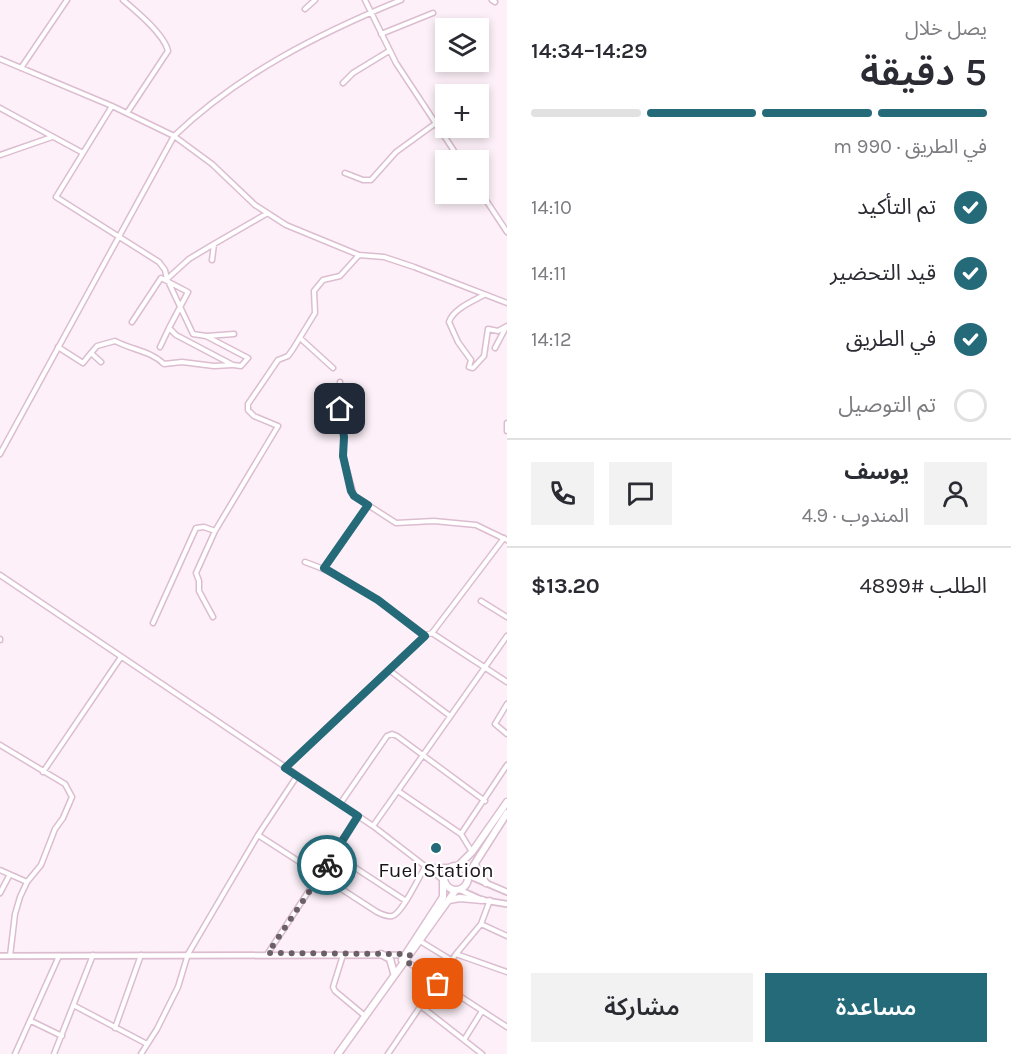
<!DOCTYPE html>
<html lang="ar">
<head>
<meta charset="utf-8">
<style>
	body { margin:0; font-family:Karla,"Noto Sans Arabic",sans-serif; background:#f2f2f3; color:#2b2b33; direction:rtl; height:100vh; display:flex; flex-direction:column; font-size:22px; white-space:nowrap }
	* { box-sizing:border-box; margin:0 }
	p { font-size:20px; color:#7c7c81 }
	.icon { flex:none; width:33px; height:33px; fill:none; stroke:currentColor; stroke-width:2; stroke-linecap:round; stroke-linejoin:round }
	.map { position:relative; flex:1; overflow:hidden; direction:ltr }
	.sheet { display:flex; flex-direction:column; background:#fff; width:504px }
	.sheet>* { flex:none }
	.tools { position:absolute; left:435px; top:18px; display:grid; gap:12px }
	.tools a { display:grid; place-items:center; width:54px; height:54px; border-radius:0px; background:#fff; box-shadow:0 3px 9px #0003; font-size:30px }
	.pin { position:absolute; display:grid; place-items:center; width:51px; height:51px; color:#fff; margin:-26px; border-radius:12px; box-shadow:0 3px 9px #0006 }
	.courier { position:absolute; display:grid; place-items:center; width:60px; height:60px; margin:-30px; border:4px solid #246a79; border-radius:50%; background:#fff; color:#222; box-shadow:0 2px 8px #0007 }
	.summary em { font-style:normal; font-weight:600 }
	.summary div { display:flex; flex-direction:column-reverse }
	.summary { display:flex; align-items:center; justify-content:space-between; height:102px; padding:0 24px }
	h1 { font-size:39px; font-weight:600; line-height:45px }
	.bar { display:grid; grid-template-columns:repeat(4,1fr); gap:9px 6px; align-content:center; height:72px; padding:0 24px }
	.bar i { height:8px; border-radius:4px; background:#e1e1e2 }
	.bar .current { background:#246a79 }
	.bar p { grid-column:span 4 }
	.line { display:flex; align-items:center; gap:15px; padding:0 24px; border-top:2px solid #e1e1e2 }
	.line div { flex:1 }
	.round { display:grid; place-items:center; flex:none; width:63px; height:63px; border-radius:0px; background:#f2f2f3 }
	ol { padding:0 24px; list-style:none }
	li { display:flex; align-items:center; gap:18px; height:66px }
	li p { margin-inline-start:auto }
	li .icon { padding:6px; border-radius:50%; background:#246a79; color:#fff; stroke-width:4 }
	li:last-child { color:#7c7c81 }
	li i { width:33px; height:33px; border:3px solid #e1e1e2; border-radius:50% }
	.cta { display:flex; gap:12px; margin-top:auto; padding:12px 24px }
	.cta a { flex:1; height:69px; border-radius:0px; background:#246a79; color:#fff; font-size:24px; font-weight:600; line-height:69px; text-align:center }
	.cta a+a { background:#f2f2f3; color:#2b2b33 }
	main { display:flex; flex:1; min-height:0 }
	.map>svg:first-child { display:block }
</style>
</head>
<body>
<main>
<section class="sheet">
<div class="summary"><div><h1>5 دقيقة</h1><p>يصل خلال</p></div><em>14:29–14:34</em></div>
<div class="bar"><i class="current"></i><i class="current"></i><i class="current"></i><i></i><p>في الطريق · 990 m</p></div>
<ol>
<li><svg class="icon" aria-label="check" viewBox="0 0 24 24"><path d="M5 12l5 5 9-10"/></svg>تم التأكيد<p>14:10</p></li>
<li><svg class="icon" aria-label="check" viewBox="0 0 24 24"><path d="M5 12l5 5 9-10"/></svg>قيد التحضير<p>14:11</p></li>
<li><svg class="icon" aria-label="check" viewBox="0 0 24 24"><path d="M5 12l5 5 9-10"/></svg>في الطريق<p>14:12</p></li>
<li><i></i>تم التوصيل</li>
</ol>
<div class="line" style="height:108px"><a class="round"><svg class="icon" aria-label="person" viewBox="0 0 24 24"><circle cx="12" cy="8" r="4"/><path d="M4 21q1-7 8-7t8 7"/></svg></a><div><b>يوسف</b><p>المندوب · 4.9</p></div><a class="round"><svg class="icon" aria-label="chat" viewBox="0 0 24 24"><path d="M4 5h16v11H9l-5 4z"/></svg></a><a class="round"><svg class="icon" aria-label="phone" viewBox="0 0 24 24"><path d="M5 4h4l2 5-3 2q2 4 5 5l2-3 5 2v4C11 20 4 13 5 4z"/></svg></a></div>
<div class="line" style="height:78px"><div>الطلب #4899</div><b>$13.20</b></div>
<div class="cta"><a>مساعدة</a><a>مشاركة</a></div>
</section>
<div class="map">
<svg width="507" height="1054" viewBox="0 0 507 1054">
	<rect width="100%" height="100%" fill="#fdf0f8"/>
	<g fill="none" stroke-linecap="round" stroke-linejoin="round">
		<defs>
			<path id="minor" d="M123 0C136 11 164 34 168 51L127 113
				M365 0 396 63 460 160
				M492 0 495 2
				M305 9 315 0
				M381 34 433 13
				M0 59 112 106 174 136 212 164 255 205 286 225 359 255 384 257 414 267 507 303
				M21 68 67 0
				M343 83 353 73 389 51
				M112 106 56 197 159 262 165 270 167 279
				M0 108 83 153
				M0 155 52 137
				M345 173 363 180H371L396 152 436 123
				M478 188 507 232
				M212 260 214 244 266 214
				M484 295C473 301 453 309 449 322L458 342 471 360 469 367 473 368 484 356 488 329 498 331 507 326
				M132 322 161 278 188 292 169 328
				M207 336 234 334
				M300 338 333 368
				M58 347 83 363 91 353 101 362
				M160 347 169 328 176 335 233 365 241 366 248 358 206 336 193 334 167 279 189 259 214 244
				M495 348 505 329
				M91 353 97 346 115 341C132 350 151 351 164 364L182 362 214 366 232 365
				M340 382V420L344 437 343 456 354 496 396 523 434 521 476 525 507 540
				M507 423V431
				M0 454 174 136C239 74 318 34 401 0
				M305 562C350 577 387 607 425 635
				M324 569 368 505
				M0 575 373 826 443 880
				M481 601 507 617
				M213 617 199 591V581L196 573 215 531 278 426 254 416 248 410V404L278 360 288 356 293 349 315 313 314 291 323 280 340 276 359 255
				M153 623 196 528 204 527 215 531
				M432 633 507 682
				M0 640V639
				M389 670 450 716
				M507 704 495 724 507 734
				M0 745 65 784 72 797 63 818 55 829 41 865 27 882 20 897 15 914 10 956
				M285 768 425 635 432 633 504 538
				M43 772 121 657
				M398 791 461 834 472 852
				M340 804 387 736 392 734 397 736 485 801
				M373 826 507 636
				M461 834 507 765
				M258 835 377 912C381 914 387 917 392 916 402 914 419 877 425 867
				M334 854 406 901
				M425 867H449
				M0 870 27 882
				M0 893 9 876
				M481 924 490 900
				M420 941 451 960
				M268 953 358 816
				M456 954 481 924 507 936
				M343 955 333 987 335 991 365 1016
				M406 961 507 1027
				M75 1006 147 1044
				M422 1007 482 1054
				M31 1021 62 1036
				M115 1028 141 955
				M464 1040 482 1011
				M15 1054 59 956
				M54 1054 93 955
				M141 1054 157 1029 178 987 188 954 258 835 297 776
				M388 1054 456 954 507 972"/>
			<path id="tertiary" d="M467 875 507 892
				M460 890 482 900 507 904
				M0 956 408 955"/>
			<path id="trunk" d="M475 864 479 875 486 883
				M444 878a12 12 0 1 1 24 0a12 12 0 1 1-24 0Z
				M458 866 472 852 507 802
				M467 873 472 868 507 813
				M449 900 460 898 482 900
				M381 954 390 959 394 973
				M402 960 443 897V881
				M338 1054 455 891"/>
		</defs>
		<use href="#minor" stroke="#dcbdd0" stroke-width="7"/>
		<use href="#tertiary" stroke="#dcbdd0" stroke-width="8"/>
		<use href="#trunk" stroke="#dcbdd0" stroke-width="9"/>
		<use href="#minor" stroke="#fff" stroke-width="4"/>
		<use href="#tertiary" stroke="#fff" stroke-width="4.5"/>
		<use href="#trunk" stroke="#fff" stroke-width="6"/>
	</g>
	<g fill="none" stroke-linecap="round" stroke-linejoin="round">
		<path stroke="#6b6068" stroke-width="6" stroke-dasharray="0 10.8" d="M327 865 268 953 406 954 410 955 406 961 438 984"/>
		<path stroke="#246a79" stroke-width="8" d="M327 865 358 816 285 768 425 636 378 600 324 568 368 505 354 496 351 491 343 456 344 437 340 409"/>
	</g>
	<circle fill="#246a79" stroke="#fff" stroke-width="2" cx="436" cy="848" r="6"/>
	<g text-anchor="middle" stroke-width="4.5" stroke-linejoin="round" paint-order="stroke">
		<g font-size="21" fill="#1d131a" stroke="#fff">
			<text x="436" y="877">Fuel Station</text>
		</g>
	</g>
</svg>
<div class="tools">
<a><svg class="icon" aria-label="layers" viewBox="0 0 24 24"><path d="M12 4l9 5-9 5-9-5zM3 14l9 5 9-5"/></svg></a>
<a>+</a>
<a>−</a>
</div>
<div class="pin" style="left:438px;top:984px;background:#ea580c"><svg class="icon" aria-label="bag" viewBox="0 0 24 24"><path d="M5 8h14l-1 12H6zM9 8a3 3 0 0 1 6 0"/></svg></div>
<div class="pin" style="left:340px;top:409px;background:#1f2937"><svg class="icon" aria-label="home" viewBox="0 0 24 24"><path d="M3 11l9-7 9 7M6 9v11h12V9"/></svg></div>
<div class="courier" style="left:327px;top:865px"><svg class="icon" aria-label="bike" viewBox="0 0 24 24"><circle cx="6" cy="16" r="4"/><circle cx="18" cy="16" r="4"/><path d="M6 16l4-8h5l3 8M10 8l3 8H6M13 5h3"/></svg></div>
</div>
</main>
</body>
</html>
